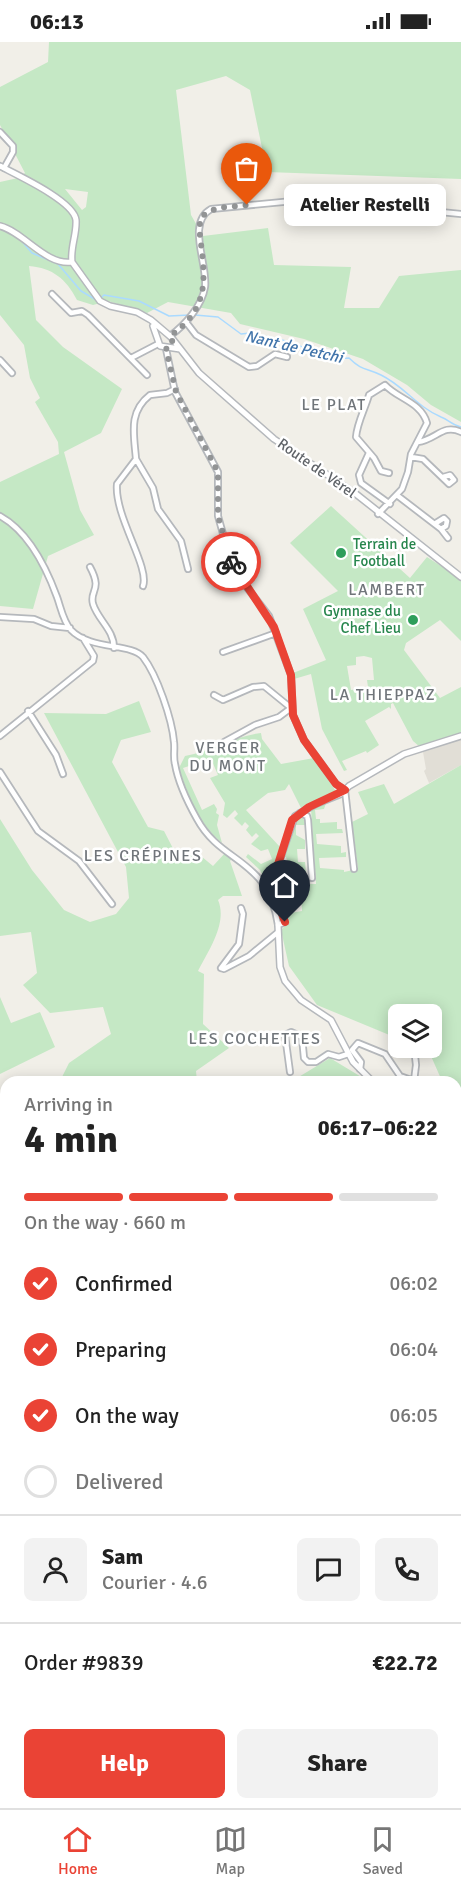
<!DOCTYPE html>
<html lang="en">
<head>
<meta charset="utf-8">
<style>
	body { margin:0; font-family:Signika,sans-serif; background:#f2f2f2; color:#222; height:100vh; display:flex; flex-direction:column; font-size:22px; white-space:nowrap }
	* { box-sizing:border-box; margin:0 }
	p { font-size:20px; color:#767676 }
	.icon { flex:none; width:33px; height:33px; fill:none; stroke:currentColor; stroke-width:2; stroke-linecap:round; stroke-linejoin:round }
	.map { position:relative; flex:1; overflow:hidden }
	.sheet { position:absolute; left:0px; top:1034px; width:462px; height:734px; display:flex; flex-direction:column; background:#fff; border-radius:18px 18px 0 0; box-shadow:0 3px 15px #0003 }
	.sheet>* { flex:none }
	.fabs { position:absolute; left:388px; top:962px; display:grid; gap:12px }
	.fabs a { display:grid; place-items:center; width:54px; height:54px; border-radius:9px; background:#fff; box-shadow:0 3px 15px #0003; font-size:30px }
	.pin { position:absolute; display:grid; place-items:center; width:51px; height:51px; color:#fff; margin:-62px -26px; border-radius:50% 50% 50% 0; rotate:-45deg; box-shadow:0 0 6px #0007 }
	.pin .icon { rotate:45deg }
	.courier { position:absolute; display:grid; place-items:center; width:60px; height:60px; margin:-30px; border:4px solid #ea4335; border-radius:50%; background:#fff; color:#222; box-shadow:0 2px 8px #0007 }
	.bubble { position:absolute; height:42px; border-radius:9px; background:#fff; box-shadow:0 3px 15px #0003; font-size:20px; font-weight:700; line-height:42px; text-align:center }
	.head em { font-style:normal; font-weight:700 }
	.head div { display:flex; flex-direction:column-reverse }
	.head { display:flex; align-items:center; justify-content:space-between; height:102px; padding:0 24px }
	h1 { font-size:39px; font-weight:700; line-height:45px }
	.bar { display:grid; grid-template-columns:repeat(4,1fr); gap:9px 6px; align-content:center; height:72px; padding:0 24px }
	.bar i { height:8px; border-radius:4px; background:#e0e0e0 }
	.bar .selected { background:#ea4335 }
	.bar p { grid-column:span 4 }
	.line { display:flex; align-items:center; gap:15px; padding:0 24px; border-top:2px solid #e0e0e0 }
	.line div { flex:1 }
	.round { display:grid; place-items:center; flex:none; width:63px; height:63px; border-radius:9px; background:#f2f2f2 }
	ol { padding:0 24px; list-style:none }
	li { display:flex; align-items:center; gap:18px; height:66px }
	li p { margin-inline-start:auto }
	li .icon { padding:6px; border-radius:50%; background:#ea4335; color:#fff; stroke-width:4 }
	li:last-child { color:#767676 }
	li i { width:33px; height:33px; border:3px solid #e0e0e0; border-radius:50% }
	.action { display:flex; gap:12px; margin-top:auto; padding:12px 24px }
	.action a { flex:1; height:69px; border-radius:9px; background:#ea4335; color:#fff; font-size:24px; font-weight:700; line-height:69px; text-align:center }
	.action a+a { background:#f2f2f2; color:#222 }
	.status { display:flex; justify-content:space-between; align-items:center; height:42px; padding:0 30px; background:#fff; direction:ltr }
	.status svg { height:16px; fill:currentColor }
	.tabs { display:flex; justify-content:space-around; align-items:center; height:84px; border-top:2px solid #e0e0e0; background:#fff; font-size:16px; color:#767676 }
	.tabs a { display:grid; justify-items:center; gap:3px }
	.tabs .selected { color:#ea4335 }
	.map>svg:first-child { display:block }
</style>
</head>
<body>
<div class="status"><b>06:13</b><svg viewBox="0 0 49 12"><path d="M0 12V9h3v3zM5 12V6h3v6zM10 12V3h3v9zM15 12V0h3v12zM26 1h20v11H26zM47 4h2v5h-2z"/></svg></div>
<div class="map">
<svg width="461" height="1766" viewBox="0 0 461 1766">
	<rect width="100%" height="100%" fill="#f1efe8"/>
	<path fill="#fef7e0" d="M55 1761H149L142 1766H51Z"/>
	<path fill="#e1ded6" d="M461 697V723L429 741 424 729 426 727 423 710Z"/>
	<path fill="#c5e8c5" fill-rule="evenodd" d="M49 0H461V137L267 130 250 48 226 34 176 48 191 173 203 194 268 186 274 223 351 225 344 266H379L399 234 461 228V380L431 363 407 343 363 317 304 297 240 282 231 271 168 260 147 271 108 259 93 263 77 258C66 237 53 226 29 224L36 278 63 305 122 347 101 391 64 410 80 468 94 493 48 514 33 567 0 564V440L59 412 58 400 35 360 40 356 30 336 24 303 0 273V140L18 136 25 131 0 83V45L48 20ZM65 147 88 150 86 165 82 168Z
		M331 464 410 536 427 515 461 537V599L440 578 406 601 404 608 440 656 461 645V691L420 705 413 699 393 661 391 662V667L389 665 365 679 379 703 367 711 366 709 342 719 347 728 344 729 322 687 311 632 294 637 293 631 326 618 303 567 338 549 290 501ZM364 614 372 616 374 638H367L368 645 351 648 347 624 356 623V615Z
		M139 659 151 690 121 698 112 720 148 785 164 789 180 820 196 810 213 824 226 810 233 815 230 819 242 854H223L218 858C228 881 208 909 198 929L204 932 203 982 229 1006 196 1029 197 1039H60L69 1021 111 992 103 965 50 971 23 943 37 931 31 890 0 894V777L32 828 64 868 90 880 116 872 129 856 126 825 44 671 106 672Z
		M261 691 262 697 281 722 314 716 337 751 301 766 289 742 285 748 268 751 246 768 280 805 273 831 275 859 260 828 246 815 248 812 261 822 272 817 268 807 261 809 251 802 259 794 256 791 252 795 246 788 249 784 245 780 242 784 234 776 238 772 235 768 227 776 223 773 225 761 210 736 218 733 211 717 203 720 204 724 202 720 198 721V727L195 722 183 726 202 768 214 762 217 767 216 771 219 773 217 783 222 801C199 782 188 754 179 726L185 714C211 709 235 694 261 691Z
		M461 723V1124L456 1120V1040L442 1039 427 1005H432V972H399V997L317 963 289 924 281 888 289 880 285 872 302 869 301 852 295 853 286 815H283L296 776 301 775 306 780 305 783H296V793L305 798V807H297L298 820H305L307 842H316L311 767 326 761 324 767 315 768 316 777H320V781L337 780V787H342L343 791 316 792 317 802 341 804V811L346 810V815L319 816 320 826 344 828V830L358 827 352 780 368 772 358 750 384 742 394 762Z
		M0 955 11 981 40 970 55 1005 0 1032Z
		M330 1016 368 1039H325L297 1036Z
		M6 1169V1353L0 1348V1170Z
		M456 1278 461 1282 459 1389 456 1381Z
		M0 1415 6 1418V1470L1 1477Z
		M6 1502V1551L0 1561V1503Z"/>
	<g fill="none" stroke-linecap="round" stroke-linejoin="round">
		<path stroke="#aadaff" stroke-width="1.5" d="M19 196 32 211 58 222 81 249 98 259
			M101 256 104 253 139 259 169 274 190 273
			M195 273 218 275 241 292 250 291 286 299 335 317 349 316C362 329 367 326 381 333 404 344 417 365 441 375 449 378 452 383 461 385"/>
		<path stroke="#ccccc8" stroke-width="7" stroke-dasharray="7 3.5" stroke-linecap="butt" d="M456 1464 461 1461
			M456 1494 461 1491"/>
		<defs>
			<path id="minor" d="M0 90 13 104V110L4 126
				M52 252 71 271 82 269 88 273 147 333
				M186 280 196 293 249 325 257 324 275 312 287 315
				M170 294C185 283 202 264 205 245 208 222 186 181 211 167L293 159 311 161 339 170 410 167 461 172
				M166 307 175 350 218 430V474L230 517 238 534 269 574 291 633 293 673 304 698 336 742 345 748 354 827
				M131 316 158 302
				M0 318 12 331
				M418 400C436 398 443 381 461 390
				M369 411 359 433 361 441 390 462
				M411 415 423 417 449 442 454 438 450 433 443 435
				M136 417 153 446 158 467 181 499 188 527
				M398 454 441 487 446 484 447 479 444 476 436 481
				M378 472 402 447 408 430 411 412 427 381C421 360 398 357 385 343L369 353C365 367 357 381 356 395L374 416 381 429 389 431
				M0 474C29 490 46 525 57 555 61 566 63 579 71 588 90 608 131 601 143 615 157 633 172 677 174 700 175 707 173 715 175 722 178 740 188 761 197 777 222 823 268 815 278 883
				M441 487 448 496
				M90 525C103 549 89 548 93 562 98 578 114 588 114 606
				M143 544C150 525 114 474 117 442L136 417C134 392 128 370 150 353L167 351 175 347
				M0 575 34 577 51 584 70 586
				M223 610 276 591
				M214 653 223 658 253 645 264 644 291 666 279 675 255 683 224 700
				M28 669 56 713 63 732
				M0 694 93 619 94 614 83 596
				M0 730 38 789 79 819 112 862
				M300 771 307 774 308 778 312 836
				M221 926 224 927 249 914 277 891
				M221 926 239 902 243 872 241 866
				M360 1027 361 1020 352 1008 358 1001 385 1012 400 1034 414 1039 416 1023 414 1005
				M290 1030 285 993 291 990 302 995 304 1016 308 1020H316L328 1012 339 1015 348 1012
				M0 1068 6 1064
				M0 1096 3 1113 0 1131
				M456 1144 461 1149
				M0 1152 6 1158
				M456 1273 461 1277
				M456 1404 461 1399
				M0 1482 6 1485
				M456 1482 461 1481
				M457 1601 461 1599"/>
			<path id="tertiary" d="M0 124C17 133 74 159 76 178 77 192 70 206 72 220L100 259 110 264 137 270 151 278 171 295 199 331 274 397 356 452 461 535
				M0 184C24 190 46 224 72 220
				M153 284 160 304 180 307
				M373 1040 353 1020 331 978 301 958 285 939 280 925 278 883 285 880 276 855 275 832 295 774 316 762 341 752 349 744 404 712 461 694
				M456 1124 461 1128
				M0 1496H6
				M0 1569 6 1561
				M456 1716 461 1712
				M327 1761 331 1766
				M410 1761V1766"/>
			<path id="secondary" d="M0 1410 6 1413
				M256 1761 259 1766
				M365 1761 371 1766
				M147 1766 154 1761"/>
			<path id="trunk" d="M0 1753 6 1751
				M0 1759 6 1756
				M8 1766 18 1761
				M51 1766 52 1761"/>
		</defs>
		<use href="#minor" stroke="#b5b8bc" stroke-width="8"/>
		<use href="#tertiary" stroke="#b5b8bc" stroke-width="8"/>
		<use href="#secondary" stroke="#b6babf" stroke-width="9"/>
		<use href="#trunk" stroke="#f9ab00" stroke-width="10"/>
		<use href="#minor" stroke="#fff" stroke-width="4.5"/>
		<use href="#tertiary" stroke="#fff" stroke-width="5"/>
		<use href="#secondary" stroke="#fff" stroke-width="6"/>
		<use href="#trunk" stroke="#feeaa1" stroke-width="7"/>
	</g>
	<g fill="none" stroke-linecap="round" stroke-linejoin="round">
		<path stroke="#929495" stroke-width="6" stroke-dasharray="0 10.8" d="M231 520 218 474V430L176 350 166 307 173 301 170 294C207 268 206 242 201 202 200 192 198 184 202 174L217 166 247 163"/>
		<path stroke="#ea4335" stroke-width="8" d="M231 520 274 585 291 633 293 673 304 698 336 742 345 748 309 765 292 778 275 832 276 855 285 880"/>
	</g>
	<g fill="#2e9e5b" stroke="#fff" stroke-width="2">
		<circle cx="341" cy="511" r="6"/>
		<circle cx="413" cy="578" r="6"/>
	</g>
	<g text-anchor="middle" stroke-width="5" stroke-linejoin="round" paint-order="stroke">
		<g font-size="15" fill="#5f6368" stroke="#fff">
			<text transform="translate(317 426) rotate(35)" y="5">Route de Vérel</text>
		</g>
		<g font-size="15" fill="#27864d" stroke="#fff" text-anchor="start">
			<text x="353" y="507">Terrain de<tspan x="353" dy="17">Football</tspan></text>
			<text x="401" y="574" text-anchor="end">Gymnase du<tspan x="401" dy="17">Chef Lieu</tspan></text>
		</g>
		<g font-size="16" font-style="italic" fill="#4174aa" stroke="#fff">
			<text transform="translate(294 304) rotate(13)" y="6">Nant de Petchi</text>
		</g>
		<g font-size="16" letter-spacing="1.5" fill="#70757a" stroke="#fff">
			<text x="334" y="368">LE PLAT</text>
			<text x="387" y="553">LAMBERT</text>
			<text x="383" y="658">LA THIEPPAZ</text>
			<text x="228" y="711">VERGER<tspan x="228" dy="18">DU MONT</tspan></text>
			<text x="143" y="819">LES CRÉPINES</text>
			<text x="255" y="1002">LES COCHETTES</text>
		</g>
	</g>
</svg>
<div class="fabs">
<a><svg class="icon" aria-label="layers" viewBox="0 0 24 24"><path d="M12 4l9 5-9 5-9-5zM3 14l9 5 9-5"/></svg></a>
</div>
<div class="pin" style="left:247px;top:163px;background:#ea580c"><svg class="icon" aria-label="bag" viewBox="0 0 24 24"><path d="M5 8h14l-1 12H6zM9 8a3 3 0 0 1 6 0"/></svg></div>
<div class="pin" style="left:285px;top:880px;background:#1f2937"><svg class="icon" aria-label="home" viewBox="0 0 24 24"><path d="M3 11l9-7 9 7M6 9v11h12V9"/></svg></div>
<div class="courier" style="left:231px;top:520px"><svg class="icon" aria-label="bike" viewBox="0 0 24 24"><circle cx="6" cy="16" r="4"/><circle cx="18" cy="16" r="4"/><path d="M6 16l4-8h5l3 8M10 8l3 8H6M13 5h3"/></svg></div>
<div class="bubble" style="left:284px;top:142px;width:162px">Atelier Restelli</div>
<section class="sheet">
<div class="head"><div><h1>4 min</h1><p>Arriving in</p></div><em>06:17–06:22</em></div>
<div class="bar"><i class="selected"></i><i class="selected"></i><i class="selected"></i><i></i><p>On the way · 660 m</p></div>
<ol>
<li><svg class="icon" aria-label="check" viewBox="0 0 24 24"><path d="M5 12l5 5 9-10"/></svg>Confirmed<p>06:02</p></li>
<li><svg class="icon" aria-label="check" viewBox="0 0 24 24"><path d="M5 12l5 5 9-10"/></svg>Preparing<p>06:04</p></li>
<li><svg class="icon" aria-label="check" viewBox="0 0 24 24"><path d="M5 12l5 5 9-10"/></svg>On the way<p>06:05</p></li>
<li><i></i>Delivered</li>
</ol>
<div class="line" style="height:108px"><a class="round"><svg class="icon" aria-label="person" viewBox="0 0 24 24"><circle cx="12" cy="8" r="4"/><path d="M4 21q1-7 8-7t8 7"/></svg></a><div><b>Sam</b><p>Courier · 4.6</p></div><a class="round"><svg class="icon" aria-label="chat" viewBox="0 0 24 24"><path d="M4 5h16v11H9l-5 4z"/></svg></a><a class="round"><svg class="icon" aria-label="phone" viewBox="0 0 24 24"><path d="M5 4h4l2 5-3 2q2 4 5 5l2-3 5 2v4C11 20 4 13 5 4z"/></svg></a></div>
<div class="line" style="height:78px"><div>Order #9839</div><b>€22.72</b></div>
<div class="action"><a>Help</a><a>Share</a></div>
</section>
</div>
<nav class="tabs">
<a class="selected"><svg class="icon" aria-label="home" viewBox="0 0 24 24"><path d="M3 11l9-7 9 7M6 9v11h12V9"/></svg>Home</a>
<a><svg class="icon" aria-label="map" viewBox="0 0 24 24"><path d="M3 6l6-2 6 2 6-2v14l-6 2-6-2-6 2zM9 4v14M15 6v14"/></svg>Map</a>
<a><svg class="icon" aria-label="saved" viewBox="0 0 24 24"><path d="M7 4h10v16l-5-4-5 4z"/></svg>Saved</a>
</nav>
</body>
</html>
